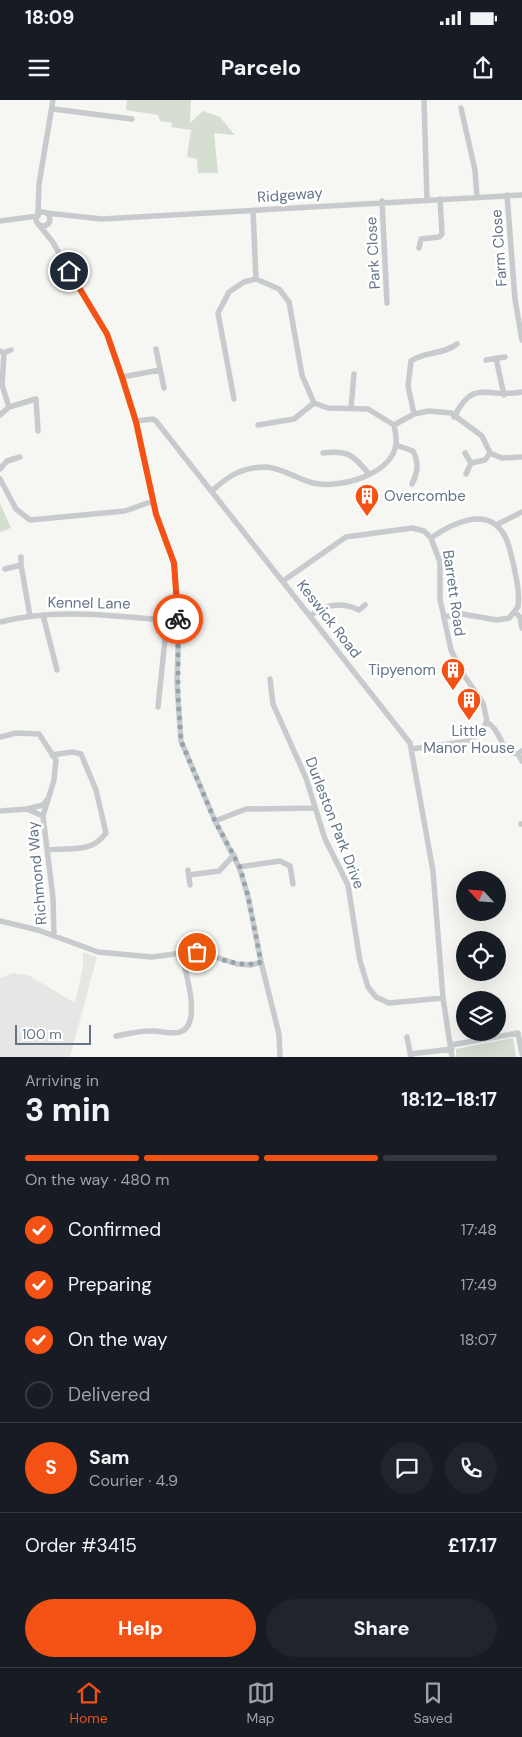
<!DOCTYPE html>
<html lang="en">
<head>
<meta charset="utf-8">
<style>
	body { margin:0; font-family:"DM Sans",sans-serif; background:#20242c; color:#f1f3f6; height:100vh; display:flex; flex-direction:column; font-size:19px; white-space:nowrap }
	* { box-sizing:border-box; margin:0 }
	p { font-size:16px; color:#9ea1a6 }
	.icon { flex:none; width:28px; height:28px; fill:none; stroke:currentColor; stroke-width:2; stroke-linecap:round; stroke-linejoin:round }
	.map { position:relative; height:957px; overflow:hidden }
	.drawer { display:flex; flex-direction:column; background:#171b24; flex:1 }
	.drawer>* { flex:none }
	.needle { width:32px; rotate:296deg }
	.buttons { position:absolute; left:456px; top:771px; display:grid; gap:10px }
	.buttons a { display:grid; place-items:center; width:50px; height:50px; border-radius:50%; background:#171b24; box-shadow:0 5px 20px #0002; font-size:25px }
	.scale { position:absolute; left:15px; bottom:12px; width:76px; box-sizing:border-box; padding-left:5px; border:2px solid #627486; border-top:0; font-size:14px; line-height:18px; white-space:nowrap; color:#627486; -webkit-text-stroke:4px #fff; paint-order:stroke }
	.pin { position:absolute; display:grid; place-items:center; width:42px; height:42px; color:#fff; margin:-21px; border:2px solid #fff; border-radius:50%; box-shadow:0 1px 5px #0007 }
	.courier { position:absolute; display:grid; place-items:center; width:50px; height:50px; margin:-25px; border:4px solid #f45214; border-radius:50%; background:#fff; color:#222; box-shadow:0 1px 6px #0007 }
	.head em { font-style:normal; font-weight:700 }
	.head div { display:flex; flex-direction:column-reverse }
	.head { display:flex; align-items:center; justify-content:space-between; height:85px; padding:0 25px }
	h1 { font-size:32px; font-weight:700; line-height:38px }
	.bar { display:grid; grid-template-columns:repeat(4,1fr); gap:8px 5px; align-content:center; height:60px; padding:0 25px }
	.bar i { height:6px; border-radius:4px; background:#363941 }
	.bar .selected { background:#f45214 }
	.bar p { grid-column:span 4 }
	.line { display:flex; align-items:center; gap:12px; padding:0 25px; border-top:1px solid #363941 }
	.line div { flex:1 }
	.round { display:grid; place-items:center; flex:none; width:52px; height:52px; border-radius:26px; background:#20242c }
	ol { padding:0 25px; list-style:none }
	li { display:flex; align-items:center; gap:15px; height:55px }
	li p { margin-inline-start:auto }
	li .icon { padding:5px; border-radius:50%; background:#f45214; color:#fff; stroke-width:4 }
	li:last-child { color:#9ea1a6 }
	li i { width:28px; height:28px; border:2px solid #363941; border-radius:50% }
	.action { display:flex; gap:10px; margin-top:auto; padding:10px 25px }
	.action a { flex:1; height:58px; border-radius:30px; background:#f45214; color:#fff; font-size:20px; font-weight:700; line-height:58px; text-align:center }
	.action a+a { background:#20242c; color:#f1f3f6 }
	.status { display:flex; justify-content:space-between; align-items:center; height:35px; padding:0 25px; background:#171b24; direction:ltr }
	.status svg { height:14px; fill:currentColor }
	header { display:flex; justify-content:space-between; align-items:center; height:65px; padding:0 25px; background:#171b24; font-size:22px; font-weight:700 }
	.tab-bar { display:flex; justify-content:space-around; align-items:center; height:70px; border-top:1px solid #363941; background:#171b24; font-size:14px; color:#9ea1a6 }
	.tab-bar a { display:grid; justify-items:center; gap:2px }
	.tab-bar .selected { color:#f45214 }
	.map>svg:first-child { display:block }
</style>
</head>
<body>
<div class="status"><b>18:09</b><svg viewBox="0 0 49 12"><path d="M0 12V9h3v3zM5 12V6h3v6zM10 12V3h3v9zM15 12V0h3v12zM26 1h20v11H26zM47 4h2v5h-2z"/></svg></div>
<header><svg class="icon" aria-label="menu" viewBox="0 0 24 24"><path d="M4 6h16M4 12h16M4 18h16"/></svg>Parcelo<svg class="icon" aria-label="share" viewBox="0 0 24 24"><path d="M12 15V3M7 8l5-5 5 5M5 13v7h14v-7"/></svg></header>
<div class="map">
<svg width="522" height="957" viewBox="0 0 522 957">
	<rect width="100%" height="100%" fill="#f6f6f2"/>
	<path fill="#e6e7e5" d="M83 852 97 857 70 957H0V878L13 873 28 875 75 903 83 867Z"/>
	<path fill="#d6ded2" d="M127 0H191L190 23 203 11 220 17 235 35 214 33 218 73H198L197 59 187 57 191 30 171 27 172 23 160 21 158 15 126 10Z
		M0 403 11 428 0 432Z
		M513 938 516 957H456V949Z"/>
	<g fill="none" stroke-linecap="round" stroke-linejoin="round">
		<path stroke="#c8cbce" stroke-width="5.5" d="M424 0 427 100
			M461 8 475 70 477 97
			M53 9 132 19
			M507 95 515 199 522 240
			M382 101 387 203
			M253 110 256 179
			M36 119a7 7 0 1 1 14 0a7 7 0 1 1-14 0Z
			M46 113 102 119 522 95
			M38 115 39 84 53 0
			M0 121 38 116
			M39 125 52 141 107 234 136 321 156 414 174 463 179 521 177 583 181 641 215 721 239 767 248 796 261 862 279 934 280 957
			M419 148 421 139 439 137 442 134 440 99
			M156 249 164 288
			M0 251 4 253 11 250
			M4 253 2 285 9 307
			M496 258 504 295
			M486 260 505 257
			M122 277 160 270
			M234 299 218 213 229 192 244 182 256 179 279 189 289 202 302 275 314 303 328 308 368 309 394 325
			M351 308 354 274
			M414 314 408 286 411 261C425 251 443 255 457 244
			M0 315 9 307 36 299 38 331
			M454 317C475 277 485 299 522 292
			M136 321 153 319 156 321 410 643 433 771 443 898 452 957
			M258 325 294 319 314 303
			M394 325 414 314 429 311 451 313 482 336 490 353 502 358 522 357
			M396 345 413 351C419 363 418 372 412 384
			M323 353C349 350 353 355 369 374
			M465 353 471 363
			M471 363 485 360 490 353
			M0 369 7 361 20 357
			M466 374 471 363
			M0 379 16 409 30 420 125 411 153 401
			M212 391C228 376 242 367 266 367 282 368 297 379 313 383 339 389 392 375 396 344 397 338 395 331 394 325
			M496 425 522 412
			M431 438C451 424 486 406 503 433 509 441 510 452 513 462 516 477 520 492 518 507L509 518 497 520 462 514 444 517
			M21 457V465
			M5 469 21 465 30 516
			M283 481 346 437 412 428 424 431 431 438 440 462V499L451 550 461 571 483 603 487 621 482 631 469 641 412 649
			M515 512 520 517 522 528
			M43 515 57 570
			M310 516C325 504 342 502 359 510L365 505
			M0 522C59 507 119 517 179 521
			M270 579 273 604 306 678 325 739 348 785 360 861 368 887 376 897 389 903 443 898
			M158 607 167 520
			M486 622C501 628 499 651 517 654L522 651
			M0 637 16 633 39 634 56 660 54 680 43 716 53 798 54 836
			M518 654 522 661
			M27 709 43 705 47 700
			M0 711 27 709 43 716
			M215 721 246 709 315 708
			M521 724H522
			M48 750C71 747 91 754 106 733L96 690 81 654 72 652 52 655
			M239 767 280 761 290 766 293 784
			M188 770 190 785
			M189 775 219 771 234 755
			M0 821 38 830 98 852 152 857 197 851 237 864 251 865 261 862
			M116 936C127 934 138 931 150 931 159 930 172 935 180 932 203 925 185 870 181 853
			M407 937 411 957
			M451 945 518 933 522 954
			M410 954 452 949"/>
	</g>
	<g fill="none" stroke-linecap="round" stroke-linejoin="round">
		<path stroke="#96a2ac" stroke-width="5" stroke-dasharray="0 9" d="M178 519V596L181 641 215 721 240 767 248 796 261 862C239 869 218 857 197 852"/>
		<path stroke="#f45214" stroke-width="6" d="M69 171 107 234 122 277 136 322 156 414 174 463 178 519"/>
	</g>
	<defs>
		<symbol id="building-pin" viewBox="-11 -11 22 30"><path d="M0 17L-7.5 6A9.5 9.5 0 1 1 7.5 6Z" fill="#f45214" stroke="#fff"/><path d="M-4-6H4V6H1V3H-1V6H-4ZM-2.5-4.3h1.7v1.8h-1.7ZM.8-4.3h1.7v1.8H.8ZM-2.5-1h1.7V.8h-1.7ZM.8-1h1.7V.8H.8Z" fill="#fff"/></symbol>
	</defs>
	<g fill-rule="evenodd">
		<use href="#building-pin" x="353" y="382" width="28" height="38"/>
		<use href="#building-pin" x="439" y="556" width="28" height="38"/>
		<use href="#building-pin" x="455" y="586" width="28" height="38"/>
	</g>
	<g text-anchor="middle" stroke-width="5" stroke-linejoin="round" paint-order="stroke">
		<g font-size="15" fill="#627486" stroke="#fff">
			<text transform="translate(290 95) rotate(-4)" y="5">Ridgeway</text>
			<text transform="translate(499 148) rotate(-94)" y="5">Farm Close</text>
			<text transform="translate(373 153) rotate(-93)" y="5">Park Close</text>
			<text transform="translate(454 493) rotate(82)" y="5">Barrett Road</text>
			<text transform="translate(89 503) rotate(1)" y="5">Kennel Lane</text>
			<text transform="translate(329 519) rotate(52)" y="5">Keswick Road</text>
			<text transform="translate(335 723) rotate(69)" y="5">Durleston Park Drive</text>
			<text transform="translate(37 773) rotate(-95)" y="5">Richmond Way</text>
		</g>
		<g font-size="15" fill="#627486" stroke="#fff" text-anchor="start">
			<text x="384" y="401">Overcombe</text>
			<text x="436" y="575" text-anchor="end">Tipyenom</text>
			<text x="469" y="636" text-anchor="middle">Little<tspan x="469" dy="17">Manor House</tspan></text>
		</g>
	</g>
</svg>
<div class="buttons">
<a><svg class="needle" viewBox="-14 -14 28 28"><path d="M0-13l5 13h-10z" fill="#e53935"/><path d="M0 13l5-13h-10z" fill="#9ea1a6"/></svg></a>
<a><svg class="icon" aria-label="locate" viewBox="0 0 24 24"><circle cx="12" cy="12" r="6"/><path d="M12 2v4M12 18v4M2 12h4M18 12h4"/></svg></a>
<a><svg class="icon" aria-label="layers" viewBox="0 0 24 24"><path d="M12 4l9 5-9 5-9-5zM3 14l9 5 9-5"/></svg></a>
</div>
<div class="scale">100 m</div>
<div class="pin" style="left:197px;top:852px;background:#ea580c"><svg class="icon" aria-label="bag" viewBox="0 0 24 24"><path d="M5 8h14l-1 12H6zM9 8a3 3 0 0 1 6 0"/></svg></div>
<div class="pin" style="left:69px;top:171px;background:#1f2937"><svg class="icon" aria-label="home" viewBox="0 0 24 24"><path d="M3 11l9-7 9 7M6 9v11h12V9"/></svg></div>
<div class="courier" style="left:178px;top:519px"><svg class="icon" aria-label="bike" viewBox="0 0 24 24"><circle cx="6" cy="16" r="4"/><circle cx="18" cy="16" r="4"/><path d="M6 16l4-8h5l3 8M10 8l3 8H6M13 5h3"/></svg></div>
</div>
<section class="drawer">
<div class="head"><div><h1>3 min</h1><p>Arriving in</p></div><em>18:12–18:17</em></div>
<div class="bar"><i class="selected"></i><i class="selected"></i><i class="selected"></i><i></i><p>On the way · 480 m</p></div>
<ol>
<li><svg class="icon" aria-label="check" viewBox="0 0 24 24"><path d="M5 12l5 5 9-10"/></svg>Confirmed<p>17:48</p></li>
<li><svg class="icon" aria-label="check" viewBox="0 0 24 24"><path d="M5 12l5 5 9-10"/></svg>Preparing<p>17:49</p></li>
<li><svg class="icon" aria-label="check" viewBox="0 0 24 24"><path d="M5 12l5 5 9-10"/></svg>On the way<p>18:07</p></li>
<li><i></i>Delivered</li>
</ol>
<div class="line" style="height:90px"><b class="round" style="background:#f45214;color:#fff">S</b><div><b>Sam</b><p>Courier · 4.9</p></div><a class="round"><svg class="icon" aria-label="chat" viewBox="0 0 24 24"><path d="M4 5h16v11H9l-5 4z"/></svg></a><a class="round"><svg class="icon" aria-label="phone" viewBox="0 0 24 24"><path d="M5 4h4l2 5-3 2q2 4 5 5l2-3 5 2v4C11 20 4 13 5 4z"/></svg></a></div>
<div class="line" style="height:65px"><div>Order #3415</div><b>£17.17</b></div>
<div class="action"><a>Help</a><a>Share</a></div>
</section>
<nav class="tab-bar">
<a class="selected"><svg class="icon" aria-label="home" viewBox="0 0 24 24"><path d="M3 11l9-7 9 7M6 9v11h12V9"/></svg>Home</a>
<a><svg class="icon" aria-label="map" viewBox="0 0 24 24"><path d="M3 6l6-2 6 2 6-2v14l-6 2-6-2-6 2zM9 4v14M15 6v14"/></svg>Map</a>
<a><svg class="icon" aria-label="saved" viewBox="0 0 24 24"><path d="M7 4h10v16l-5-4-5 4z"/></svg>Saved</a>
</nav>
</body>
</html>
